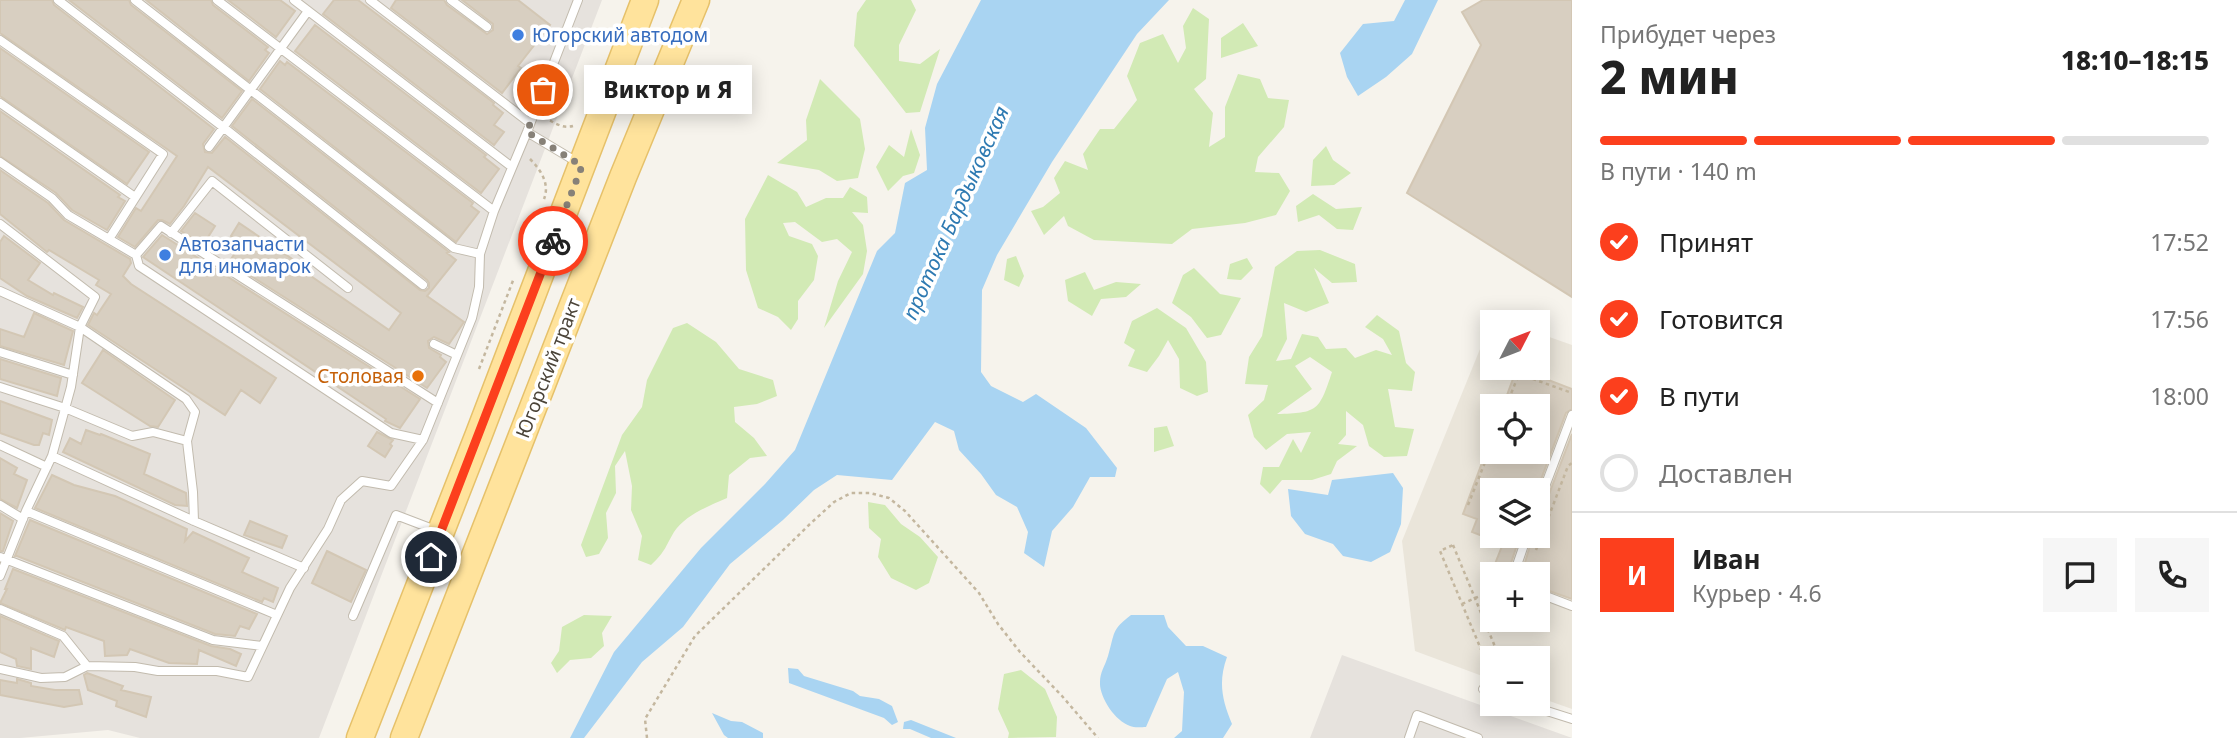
<!DOCTYPE html>
<html lang="ru">
<head>
<meta charset="utf-8">
<style>
	body { margin:0; font-family:"Noto Sans",sans-serif; background:#f6f6f6; color:#222; height:100vh; display:flex; flex-direction:column; font-size:26px; white-space:nowrap }
	* { box-sizing:border-box; margin:0 }
	p { font-size:23px; color:#767676 }
	.icon { flex:none; width:38px; height:38px; fill:none; stroke:currentColor; stroke-width:2; stroke-linecap:round; stroke-linejoin:round }
	.map { position:relative; flex:1; overflow:hidden }
	.panel { display:flex; flex-direction:column; background:#fff; width:665px }
	.panel>* { flex:none }
	.needle { width:46px; rotate:48deg }
	.fabs { position:absolute; left:1480px; top:310px; display:grid; gap:14px }
	.fabs a { display:grid; place-items:center; width:70px; height:70px; border-radius:0px; background:#fff; box-shadow:0 4px 18px #0003; font-size:35px }
	.pin { position:absolute; display:grid; place-items:center; width:60px; height:60px; color:#fff; margin:-30px; border:4px solid #fff; border-radius:50%; box-shadow:0 2px 7px #0007 }
	.courier { position:absolute; display:grid; place-items:center; width:70px; height:70px; margin:-35px; border:5px solid #fc3f1d; border-radius:50%; background:#fff; color:#222; box-shadow:0 2px 9px #0007 }
	.bubble { position:absolute; height:49px; border-radius:0px; background:#fff; box-shadow:0 4px 18px #0003; font-size:23px; font-weight:800; line-height:49px; text-align:center }
	.overview em { font-style:normal; font-weight:800 }
	.overview div { display:flex; flex-direction:column-reverse }
	.overview { display:flex; align-items:center; justify-content:space-between; height:119px; padding:0 28px }
	h1 { font-size:46px; font-weight:800; line-height:52px }
	.bar { display:grid; grid-template-columns:repeat(4,1fr); gap:10px 7px; align-content:center; height:84px; padding:0 28px }
	.bar i { height:9px; border-radius:5px; background:#e0e0e0 }
	.bar .selected { background:#fc3f1d }
	.bar p { grid-column:span 4 }
	.line { display:flex; align-items:center; gap:18px; padding:0 28px; border-top:2px solid #e0e0e0 }
	.line div { flex:1 }
	.round { display:grid; place-items:center; flex:none; width:74px; height:74px; border-radius:0px; background:#f6f6f6 }
	ol { padding:0 28px; list-style:none }
	li { display:flex; align-items:center; gap:21px; height:77px }
	li p { margin-inline-start:auto }
	li .icon { padding:7px; border-radius:50%; background:#fc3f1d; color:#fff; stroke-width:4 }
	li:last-child { color:#767676 }
	li i { width:38px; height:38px; border:4px solid #e0e0e0; border-radius:50% }
	main { display:flex; flex:1; min-height:0 }
	.map>svg:first-child { display:block }
</style>
</head>
<body>
<main>
<div class="map">
<svg width="1572" height="738" viewBox="0 0 1572 738">
	<rect width="100%" height="100%" fill="#f6f3ec"/>
	<path fill="#eae5da" fill-rule="evenodd" d="M1493 317 1506 322H1493V368H1538V333L1572 345V709L1538 697V658H1493V680L1415 651 1402 541ZM1493 406H1538V452H1493ZM1493 490H1538V536H1493ZM1493 574H1538V620H1493Z"/>
	<path fill="#e6e2dd" d="M0 0H602L319 738H140L108 730 20 738H0Z
		M1342 655 1572 738H1310Z"/>
	<path fill="#d2eab5" fill-rule="evenodd" d="M866 0H911L916 10 899 45V61L920 64 940 49 920 112 906 113 854 46 857 13Z
		M1193 8 1209 19 1206 79 1194 89 1213 113 1209 147 1225 137V107L1238 74 1260 79 1268 98 1289 100 1284 127 1258 157 1255 172 1279 173 1290 191 1276 215 1245 223 1192 229 1172 244 1094 240 1068 226 1064 216 1044 235 1031 211 1043 207 1060 193 1054 178 1065 161 1088 170 1083 154 1100 129H1114L1137 100 1127 76 1140 43 1163 34 1178 63 1186 48 1183 26Z
		M1243 23 1258 46 1221 58V38Z
		M820 79 860 119 865 149 858 178 837 181 819 170 777 163 807 140 806 120Z
		M911 129 920 155 914 173 903 176 888 191 876 167 889 145 904 157Z
		M1326 146 1333 160 1351 173 1334 185 1311 186 1313 160Z
		M768 175 797 192 806 207 826 198H843L850 187 867 197 868 213 852 212 863 225 867 251 863 274 824 328 838 281 852 252 837 239 822 242 795 222 783 223 789 236 812 244 818 256 814 280 798 301V319L791 330 778 317 758 308 746 270 745 219Z
		M1313 194 1336 209 1362 207 1353 230 1337 229 1319 215 1298 222 1296 206Z
		M1320 250 1355 264 1357 282 1332 283 1314 268 1329 303 1306 312 1284 303 1287 339 1276 361 1291 359 1302 334 1318 337 1326 349 1346 348 1355 358 1376 350 1392 355 1383 339 1365 327 1377 315 1399 331 1406 363 1415 372 1412 391 1388 389 1395 427 1414 429 1407 456 1384 457 1369 446 1363 425 1346 411V435L1338 444 1357 446 1337 461 1331 474 1312 480H1282L1270 494 1260 484 1263 467H1279L1293 439 1301 453 1311 432 1287 434 1266 450 1254 437 1248 415 1264 400 1268 385 1245 384 1249 357 1262 336 1275 267 1297 251ZM1310 357 1332 372C1319 411 1318 413 1277 414L1312 389 1295 366Z
		M1016 256 1024 276 1019 287 1004 280 1007 259Z
		M1247 258 1253 268 1241 280 1227 279 1230 264Z
		M1194 268 1220 294 1241 298 1221 335 1207 338 1191 317 1172 303 1183 275Z
		M1085 272 1094 290 1116 282 1141 284 1126 297 1101 299 1092 316 1068 301 1065 280Z
		M1157 308 1186 328 1206 362 1208 392 1197 396 1180 388 1179 359 1168 340 1159 356 1147 372 1128 366 1135 350 1124 343 1132 321Z
		M687 323 716 342 739 369 773 380 777 396 757 404 734 407 735 422 754 438 767 456 750 458 729 475 727 498C709 506 685 515 674 532 665 547 666 551 651 565L638 560 642 536 631 510 632 486 625 451 615 466 616 493 606 513 608 538 599 554 586 557 581 545 622 435 642 407 647 380 673 328Z
		M1167 426 1174 446 1154 452V428Z
		M868 502 885 505 901 524 920 537 938 557 929 583 916 590 891 578 878 557 881 539 869 528Z
		M584 615 612 616 602 633 604 646 591 658 570 660 557 673 551 663 559 651 562 627Z
		M1021 670 1045 689 1057 717 1056 737 1008 738 1009 733 998 709 1004 674Z"/>
	<path fill="#a9d4f2" d="M981 0H1169L1137 34 1052 162 997 255 982 290 981 372 991 386 1023 402 1036 394 1086 428 1117 468 1115 477H1090L1073 507 1052 531 1044 567 1024 553 1028 532 1017 507 996 495 981 474 959 450 954 431 935 422 892 480 837 475 814 490 783 520 730 564 683 627 642 662 584 738H570L614 652 701 548 765 484 795 450 877 251 895 233 905 183 927 170 925 128 937 84Z
		M1405 0H1438L1412 54 1386 77 1358 96 1347 77 1340 53 1363 24 1394 21Z
		M1393 473 1403 488 1401 524 1390 552 1371 562 1343 556 1333 544 1305 534 1291 516 1288 489 1328 495 1332 480Z
		M1131 615H1164L1168 627 1186 646H1203L1227 657C1218 682 1222 700 1232 724L1223 738H1174L1182 731 1184 692 1178 672 1167 679 1146 727C1142 727 1134 728 1130 726 1115 721 1099 697 1100 682 1100 672 1105 666 1108 656 1115 633 1111 630 1131 615Z
		M788 668 798 669 804 676 853 691 860 696 879 699 892 706 898 722 892 725 884 718 789 683Z
		M712 713 731 721 742 722 763 733V738H728L724 735Z
		M911 720 956 738H931L910 729H903L904 722Z"/>
	<path fill="#d8cfc1" stroke="#d3c7b4" stroke-width="2" d="M0 0H52L54 5 214 129 203 144 205 152 212 153 225 137 420 290 425 291 429 288V283L427 280 232 126 252 99 449 252 447 253 456 260 427 296 464 322 449 344 434 337 428 341 429 348 441 355 440 357 446 362 427 388 229 262 242 243 231 236 239 223 307 269 305 272 389 330 401 313 208 167 184 206 170 224 162 220H158L135 247 118 237 136 208 141 211 177 156 0 33Z
		M69 0H129L131 5 242 91 222 118Z
		M146 0H211L213 5 268 47 265 50 269 53 249 81Z
		M228 0H280L295 11 276 37Z
		M334 0H358L494 103 493 105 503 113 494 125 504 132 494 145 323 14Z
		M396 0H444L447 5 487 34 493 30V24L462 0H518L550 25 518 66 521 68 502 93 391 8Z
		M1483 0H1572V297L1407 193 1481 45 1462 12Z
		M315 25 486 155 484 157 499 169 481 193 295 51Z
		M0 48 149 152 127 184 0 96Z
		M280 61 285 65 287 62 473 203 471 206 479 212 456 242 260 89Z
		M0 111 120 195 118 197 125 201 107 230 72 210 56 193 0 156Z
		M0 170 48 203 64 220 130 259 131 263 123 276 131 284 276 378 260 403 241 390 225 415 88 325 94 313 97 315 111 294 96 285 99 280 49 250 47 252 0 214Z
		M195 213 215 226 203 245 181 231Z
		M162 235 420 399 400 428 385 421 386 419 143 257Z
		M4 236 40 263 28 280 53 295 54 293 83 307 77 318 27 296 0 278V242Z
		M34 313 73 331 64 365 0 346V329L24 337Z
		M103 350 175 400 158 427 150 426 82 383Z
		M0 359 61 378 57 396 0 379Z
		M1517 368 1572 389V409L1566 413 1537 490H1493V540L1472 532 1477 519 1463 514 1486 452H1538V406H1503Z
		M0 401 52 420 49 435 43 433 39 445H34L0 433Z
		M86 430 100 435 101 434 150 454 144 474 186 493 187 506 175 505 63 452 70 438 81 444Z
		M377 432 393 440 390 444 392 446 385 457 368 446Z
		M1572 434V599L1538 587V574H1523V569L1533 536H1538V511L1544 507Z
		M0 458 17 468 14 474 27 480 17 508 0 499Z
		M52 475 74 485 115 496 187 529 185 541 193 532 249 558 242 572 278 588 273 602 264 598 262 602 35 508Z
		M0 513 13 521 3 551H0Z
		M30 520 257 614 249 629 240 626 235 636 215 634 17 556H15Z
		M250 521 287 536 282 548 244 535Z
		M1506 536H1520L1510 566V574L1493 569Z
		M327 551 366 570 351 602 312 583Z
		M13 569 211 646 230 649 241 654 236 666 199 650 197 664 169 663 130 649 127 655 105 656 104 641 66 627 65 630 0 603 7 589H5Z
		M0 616 59 641 54 657 31 648V669L17 666 16 659 0 652Z
		M87 673 123 686 121 690 151 697 146 717 116 706 117 701 88 690 84 675Z
		M17 679 31 683V686L55 690H79L82 704 64 707 0 695V680L17 683Z"/>
	<g fill="none" stroke-linecap="round" stroke-linejoin="round">
		<defs>
			<path id="service" d="M58 0 223 127 423 285
				M135 0 454 248 480 254
				M217 0 494 211
				M294 0 512 167
				M370 0 530 123
				M451 0 487 27
				M0 40 163 154 109 239
				M0 103 135 197
				M527 132 577 162
				M209 147 308 11
				M0 162 52 198 68 215 136 255 139 266 391 433 423 440
				M0 224 95 297 80 327 71 387 52 456 26 511 0 576
				M171 233 212 181 348 288
				M136 255 161 226 438 403
				M0 291 80 327 186 399 195 412 187 441 193 492 194 521
				M434 344 457 355
				M0 352 73 375
				M0 387 65 408 132 436 153 432 187 441
				M0 445 47 467
				M52 456 194 521 304 568
				M0 505 23 519
				M1538 505 1572 415
				M26 511 277 615
				M0 557 213 640 262 646
				M1517 574 1516 568 1527 536
				M1538 593 1572 606
				M0 609 63 636 87 666
				M353 616 396 515 438 531
				M0 669 41 678 65 677 87 666 135 667 158 671H217L248 677 290 588 328 529 341 500 362 481 391 486 423 440 472 318 479 287 480 254 494 211 527 132 578 0
				M1483 689 1493 693
				M1525 704 1572 719
				M1409 738 1417 715 1478 738"/>
			<path id="primary" d="M360 738 479 434 645 0
				M404 738 623 177 696 0"/>
		</defs>
		<use href="#service" stroke="#c2bbae" stroke-width="10"/>
		<use href="#primary" stroke="#e6c16a" stroke-width="29"/>
		<path stroke="#c4b79f" stroke-width="2.5" stroke-dasharray="3.5 3.5" stroke-linecap="butt" d="M544 117C553 122 562 129 573 126
			M530 159C541 170 550 184 544 199
			M479 369 514 278
			M1506 406 1519 374 1572 393
			M1468 505 1493 442
			M1453 545 1498 654 1485 659 1440 551Z
			M1536 550 1568 466 1572 463
			M1462 604 1493 590
			M647 738 645 719 695 636 810 524 834 502 851 493H870L889 498 905 511 979 593 998 624 1020 652 1062 696 1098 738"/>
		<use href="#service" stroke="#fff" stroke-width="8"/>
		<use href="#primary" stroke="#ffe39c" stroke-width="26"/>
	</g>
	<g fill="none" stroke-linecap="round" stroke-linejoin="round">
		<path stroke="#878178" stroke-width="7" stroke-dasharray="0 12.6" d="M543 90 527 132 582 166 553 241"/>
		<path stroke="#fc3f1d" stroke-width="9" d="M431 557 553 241"/>
	</g>
	<g fill="#3f7fe0" stroke="#fff" stroke-width="2.5">
		<circle cx="518" cy="35" r="7"/>
		<circle cx="165" cy="255" r="7"/>
	</g>
	<circle fill="#e8710a" stroke="#fff" stroke-width="2.5" cx="418" cy="376" r="7"/>
	<g text-anchor="middle" stroke-width="7" stroke-linejoin="round" paint-order="stroke">
		<g font-size="19" fill="#366cbe" stroke="#fff" text-anchor="start">
			<text x="532" y="42">Югорский автодом</text>
			<text x="179" y="251">Автозапчасти<tspan x="179" dy="22">для иномарок</tspan></text>
		</g>
		<g font-size="19" fill="#4b4439" stroke="#fff">
			<text transform="translate(548 368) rotate(-69)" y="7">Югорский тракт</text>
		</g>
		<g font-size="19" fill="#c56008" stroke="#fff" text-anchor="end">
			<text x="404" y="383">Столовая</text>
		</g>
		<g font-size="21" font-style="italic" fill="#2e7ab2" stroke="#fff">
			<text transform="translate(956 213) rotate(-66)" y="7">протока Бардыковская</text>
		</g>
	</g>
</svg>
<div class="fabs">
<a><svg class="needle" viewBox="-14 -14 28 28"><path d="M0-13l5 13h-10z" fill="#e53935"/><path d="M0 13l5-13h-10z" fill="#767676"/></svg></a>
<a><svg class="icon" aria-label="locate" viewBox="0 0 24 24"><circle cx="12" cy="12" r="6"/><path d="M12 2v4M12 18v4M2 12h4M18 12h4"/></svg></a>
<a><svg class="icon" aria-label="layers" viewBox="0 0 24 24"><path d="M12 4l9 5-9 5-9-5zM3 14l9 5 9-5"/></svg></a>
<a>+</a>
<a>−</a>
</div>
<div class="pin" style="left:543px;top:90px;background:#ea580c"><svg class="icon" aria-label="bag" viewBox="0 0 24 24"><path d="M5 8h14l-1 12H6zM9 8a3 3 0 0 1 6 0"/></svg></div>
<div class="pin" style="left:431px;top:557px;background:#1f2937"><svg class="icon" aria-label="home" viewBox="0 0 24 24"><path d="M3 11l9-7 9 7M6 9v11h12V9"/></svg></div>
<div class="courier" style="left:553px;top:241px"><svg class="icon" aria-label="bike" viewBox="0 0 24 24"><circle cx="6" cy="16" r="4"/><circle cx="18" cy="16" r="4"/><path d="M6 16l4-8h5l3 8M10 8l3 8H6M13 5h3"/></svg></div>
<div class="bubble" style="left:584px;top:65px;width:168px">Виктор и Я</div>
</div>
<section class="panel">
<div class="overview"><div><h1>2 мин</h1><p>Прибудет через</p></div><em>18:10–18:15</em></div>
<div class="bar"><i class="selected"></i><i class="selected"></i><i class="selected"></i><i></i><p>В пути · 140 m</p></div>
<ol>
<li><svg class="icon" aria-label="check" viewBox="0 0 24 24"><path d="M5 12l5 5 9-10"/></svg>Принят<p>17:52</p></li>
<li><svg class="icon" aria-label="check" viewBox="0 0 24 24"><path d="M5 12l5 5 9-10"/></svg>Готовится<p>17:56</p></li>
<li><svg class="icon" aria-label="check" viewBox="0 0 24 24"><path d="M5 12l5 5 9-10"/></svg>В пути<p>18:00</p></li>
<li><i></i>Доставлен</li>
</ol>
<div class="line" style="height:126px"><b class="round" style="background:#fc3f1d;color:#fff">И</b><div><b>Иван</b><p>Курьер · 4.6</p></div><a class="round"><svg class="icon" aria-label="chat" viewBox="0 0 24 24"><path d="M4 5h16v11H9l-5 4z"/></svg></a><a class="round"><svg class="icon" aria-label="phone" viewBox="0 0 24 24"><path d="M5 4h4l2 5-3 2q2 4 5 5l2-3 5 2v4C11 20 4 13 5 4z"/></svg></a></div>
</section>
</main>
</body>
</html>
